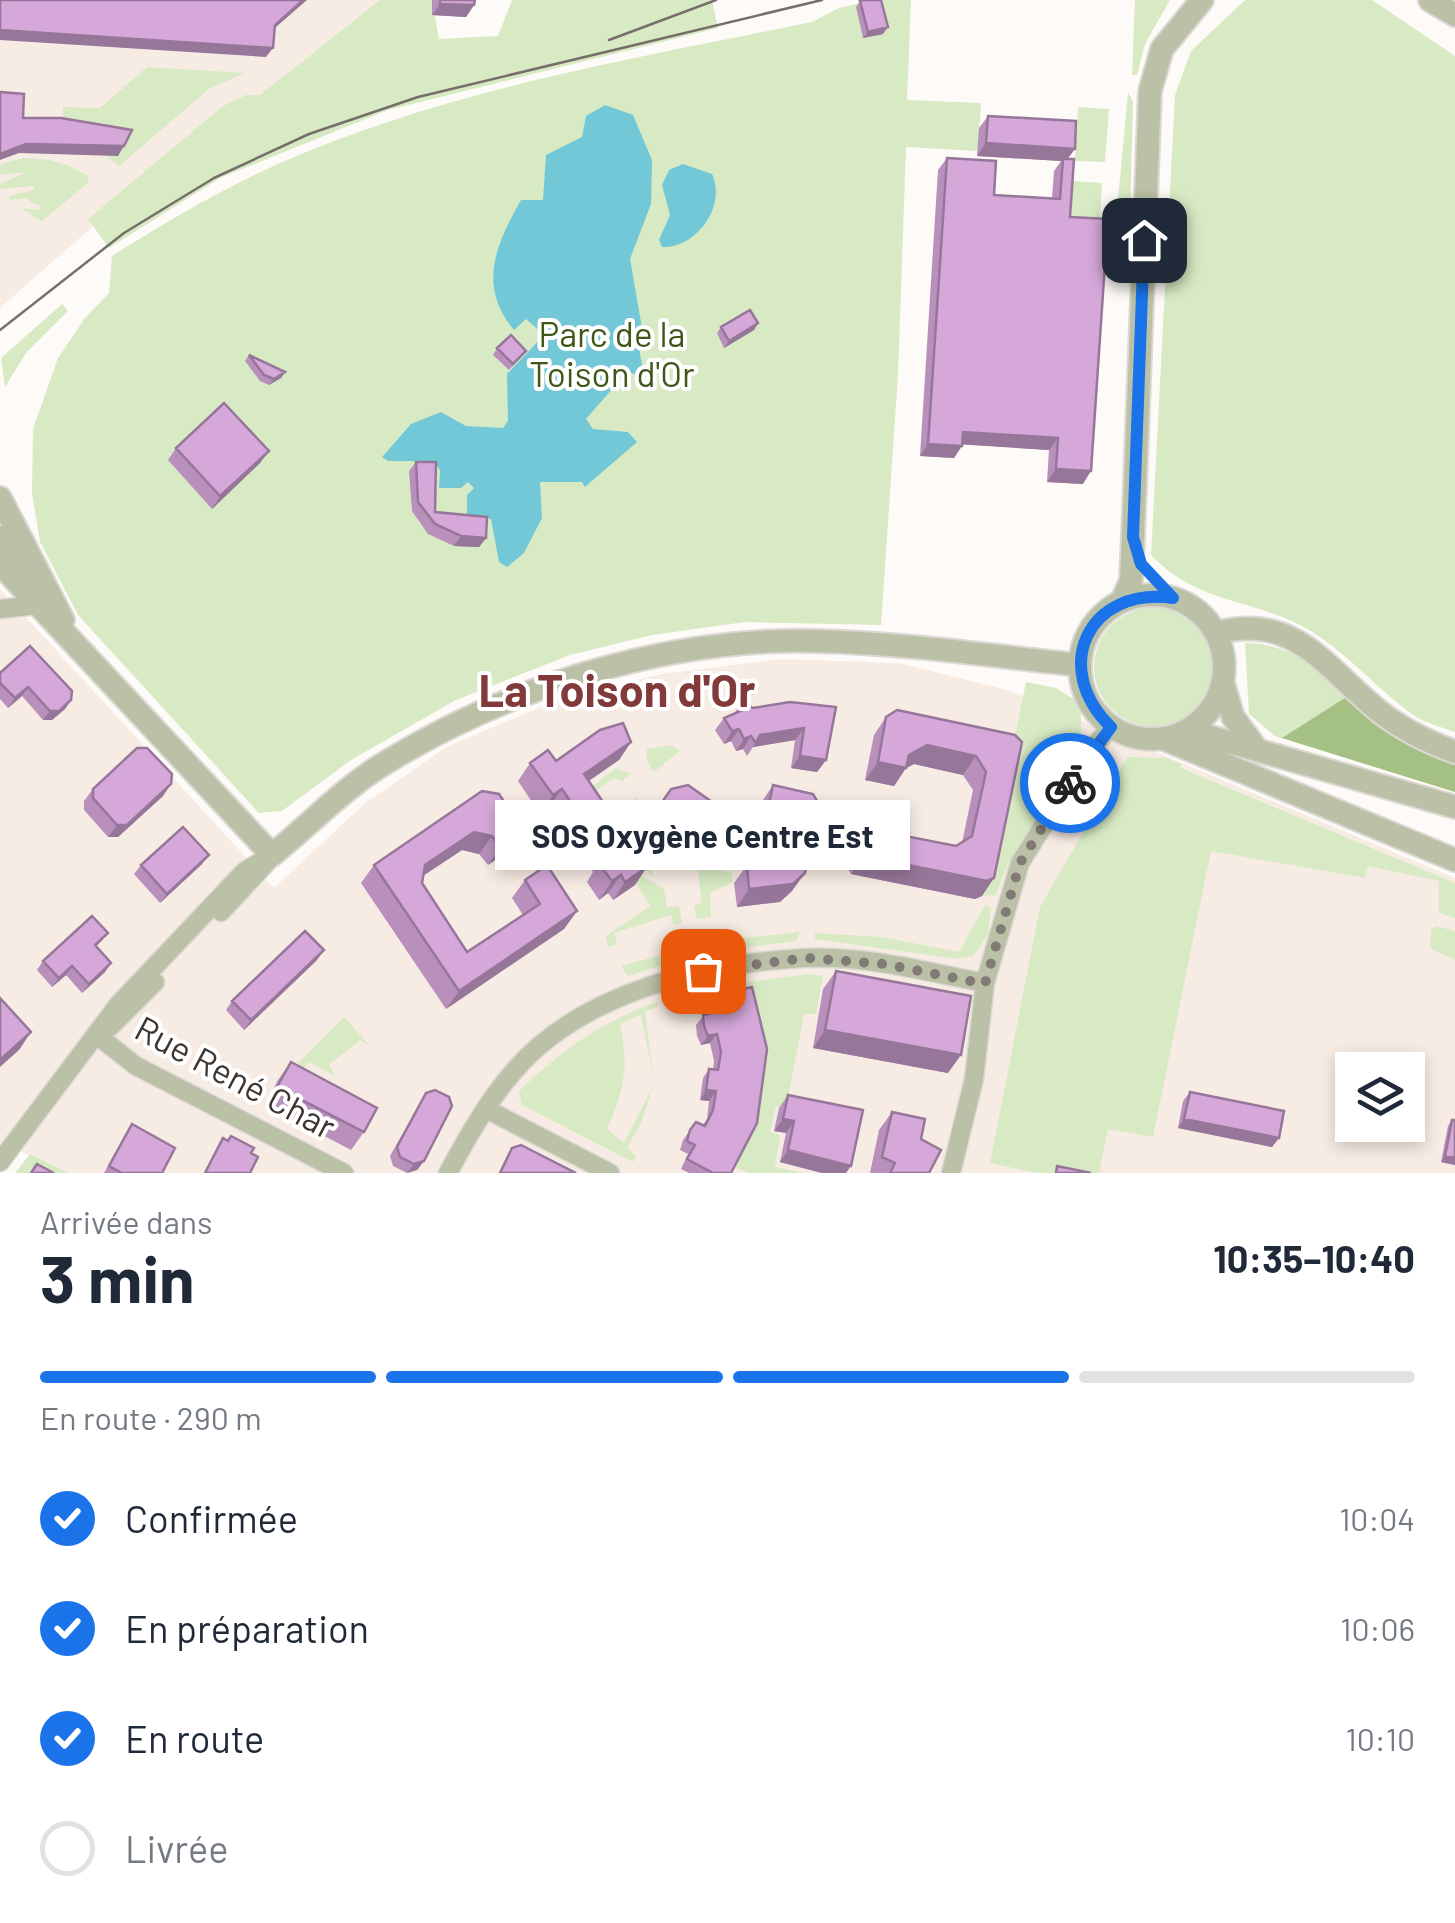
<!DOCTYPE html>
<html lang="fr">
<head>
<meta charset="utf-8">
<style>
	body { margin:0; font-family:Barlow,sans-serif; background:#f2f2f3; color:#1f2937; height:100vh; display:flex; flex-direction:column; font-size:38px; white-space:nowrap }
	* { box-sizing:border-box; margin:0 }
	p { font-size:32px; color:#747a83 }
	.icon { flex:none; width:55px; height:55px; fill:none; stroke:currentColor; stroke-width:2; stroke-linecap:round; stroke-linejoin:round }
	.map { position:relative; height:1173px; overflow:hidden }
	.side { display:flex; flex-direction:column; background:#fff; flex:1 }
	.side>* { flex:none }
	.buttons { position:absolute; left:1335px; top:1052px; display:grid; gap:20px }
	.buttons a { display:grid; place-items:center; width:90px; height:90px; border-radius:0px; background:#fff; box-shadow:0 5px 15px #0003; font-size:50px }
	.pin { position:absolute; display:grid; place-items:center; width:85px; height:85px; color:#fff; margin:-42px; border-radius:20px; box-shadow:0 5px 15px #0006 }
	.courier { position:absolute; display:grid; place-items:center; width:100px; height:100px; margin:-50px; border:8px solid #1a73e8; border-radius:50%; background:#fff; color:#222; box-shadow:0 2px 12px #0007 }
	.bubble { position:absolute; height:70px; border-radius:0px; background:#fff; box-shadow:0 5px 15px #0003; font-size:32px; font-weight:700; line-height:70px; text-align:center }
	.headline em { font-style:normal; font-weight:700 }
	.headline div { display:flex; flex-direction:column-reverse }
	.headline { display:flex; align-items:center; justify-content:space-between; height:170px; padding:0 40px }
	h1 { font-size:65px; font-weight:700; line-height:75px }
	.bar { display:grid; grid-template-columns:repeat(4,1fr); gap:15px 10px; align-content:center; height:120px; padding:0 40px }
	.bar i { height:12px; border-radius:8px; background:#e0e1e3 }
	.bar .selected { background:#1a73e8 }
	.bar p { grid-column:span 4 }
	ol { padding:0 40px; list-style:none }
	li { display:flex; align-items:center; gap:30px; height:110px }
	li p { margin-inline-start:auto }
	li .icon { padding:10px; border-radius:50%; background:#1a73e8; color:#fff; stroke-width:4 }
	li:last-child { color:#747a83 }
	li i { width:55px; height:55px; border:5px solid #e0e1e3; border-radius:50% }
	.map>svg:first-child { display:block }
</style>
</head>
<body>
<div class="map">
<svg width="1455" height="1173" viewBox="0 0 1455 1173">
	<rect width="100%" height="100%" fill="#fefaf7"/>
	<path fill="#f7ece4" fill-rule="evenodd" d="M0 0H393L99 221 0 308Z
		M0 589 274 888 364 804 448 746 553 702 661 674 782 659 899 663 1011 691 1455 878V1173H68L0 1142ZM1352 1070H1408V1125H1352Z"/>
	<path fill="#d8eac4" d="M380 0H432L439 39 498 36 512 0H712L718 28 388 110 220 178 109 248 88 219 223 106 246 95H260Z
		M873 0H911L907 100 981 103 978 151 906 147 898 375 881 625 745 622 652 635 570 655 456 700 351 760 282 811 259 813 78 615 40 542 32 493 33 429 58 358 85 318 109 293 112 256C166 222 220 190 278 164 447 89 633 59 812 22L839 8Z
		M1135 0H1170L1145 44 1137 75H1132Z
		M1245 0H1372L1455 56V732C1441 727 1424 723 1412 714 1373 686 1341 645 1296 623 1244 598 1196 602 1151 555L1175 95 1191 51Z
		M147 67 245 73 210 88 119 166 106 156 118 155 63 127V107L100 108Z
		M1128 92 1133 102 1130 222 1116 221Z
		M1078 107 1109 109 1105 162 1075 161Z
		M24 158C48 158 68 163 88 176V183L42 221 21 208 39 210 41 206 29 202V198L10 200 9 196 34 190V186L0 189V184L27 172 0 175V164Z
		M1073 181 1102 183 1100 219 1071 218Z
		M62 304 68 311 26 353 5 387 1 358Z
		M1094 667a59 59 0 1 1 118 0a59 59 0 1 1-118 0Z
		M1245 643C1316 643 1356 710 1411 746 1423 754 1441 757 1455 761V792L1275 736 1249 714Z
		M1026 682 1056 688 1075 700 1081 715V747L1007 866 996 895 982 896Z
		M672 745 680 751 654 772 647 761V749Z
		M1127 757 1167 758 1181 764V768L1455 883V918L1439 913V881L1368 866 1365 878 1211 851 1153 1137 1108 1129 1099 1173H1037L990 1163 1040 907Z
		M616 768 631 774 622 781 614 778 592 794 609 818 637 798 640 803 623 820 635 851H642L654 876 622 858 579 797Z
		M717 856 715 869 732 873 733 882 710 893 711 917 697 919 694 906 702 902 696 861Z
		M635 872 664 889 667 907 679 906 682 922 674 925 671 915 614 933 617 944 608 947 606 936 650 906 632 877Z
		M985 905 991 907 988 935 973 956 958 959 815 939V933L882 937 959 952Z
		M1436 926 1455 931V960L1430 948 1431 930Z
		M800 932 796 941 700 953 628 976 621 966 713 941Z
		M807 974 823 976 816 1014H804L786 1109 776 1106 770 1132 780 1135 775 1167 804 1173H748L735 1167C768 1105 763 1061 747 995L702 1004 700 989Z
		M657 1002V1007L645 1012 653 1075 641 1015 620 1024C629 1065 625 1090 607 1129L624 1143 653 1086 641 1124 627 1147 636 1156 633 1162 522 1105 519 1091C562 1050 601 1022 657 1002Z
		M344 1017 369 1045 360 1040 329 1065 335 1076 309 1062 304 1068 297 1064Z
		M30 1154 68 1173H15Z"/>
	<path fill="#a5c085" d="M1348 696 1415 749 1455 761V792L1282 738Z"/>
	<path fill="#73c8d7" d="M605 105 633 115 652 160 651 204 630 259 642 328 639 348 644 377 627 372 586 419 593 429 628 432 637 442 585 487 582 482H540L542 518 524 553 507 567 499 562 491 519 467 514V495L474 488 468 482 461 488H439L440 470 433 461H388L382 457 411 424 441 412 466 426 503 428 508 421 507 374 544 335 526 319 514 330C477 286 496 244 521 200H543L546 155 582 137 586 116Z
		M683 164 712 174C727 206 696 249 662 247L659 240 670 215 662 185 669 170Z"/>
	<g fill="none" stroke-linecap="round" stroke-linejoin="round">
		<defs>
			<path id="minor" d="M0 609 38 605
				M221 912 268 861
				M110 1027 155 982
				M98 1036 136 1066 344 1173
				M486 1109 610 1173
				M0 1162 118 1005 245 871 272 855
				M448 1173C467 1138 487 1102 514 1071 582 992 705 963 805 958 865 955 927 972 985 983
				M951 1173 974 1079 985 983 1020 863 1090 751 1111 727"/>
			<path id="tertiary" d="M1430 0 1455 15
				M0 498 63 620
				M0 537 25 577
				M0 564 272 855C307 827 340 792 377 768 504 688 665 637 816 641 904 643 992 656 1080 665
				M1080 667a72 72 0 1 1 144 0a72 72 0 1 1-144 0Z
				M1122 601 1131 580 1133 537 1150 91 1162 49 1202 0
				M1216 633C1296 612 1325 668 1380 712 1403 730 1428 742 1455 752
				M1223 683 1233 717 1256 748
				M1187 730 1455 807
				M1164 739 1455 860"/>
		</defs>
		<use href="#minor" stroke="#dbd7d3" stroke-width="21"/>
		<use href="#tertiary" stroke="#dbd7d3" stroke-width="26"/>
		<use href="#minor" stroke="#bbc1a6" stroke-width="18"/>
		<use href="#tertiary" stroke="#bbc1a6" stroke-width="22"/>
		<path stroke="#756e69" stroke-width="2.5" d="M609 40 716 0
			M0 330 124 233 214 178 309 134 418 97 822 0"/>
	</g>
	<path fill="#b890bb" d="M432 0H475L474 5 466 17 432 15Z
		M860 1 883 34 863 38 856 7Z
		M988 116 1068 159 1083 484 1047 482 1049 450 963 444 954 458 920 456 938 170 947 158 994 195 1052 198 1054 171 1061 161 977 156 979 128Z
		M758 323 754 330 724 348 717 333 721 327Z
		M497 348 521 357 509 370 493 355Z
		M249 355 285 372 281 378 269 385 260 381 245 361Z
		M176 448 260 463 212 509 168 460Z
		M416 462 435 512 486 538 479 547 454 546 428 534 412 511 409 471Z
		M0 673 71 700 65 709 52 720H43L22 696 8 708 0 699Z
		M742 702 753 708 790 702 826 760 817 772 791 768 795 740 753 747 747 756 743 749 736 751 731 741 724 744 715 730 724 718 734 714Z
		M886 717 1015 735 982 896 975 899 851 874 847 867 857 820 870 802 896 822 905 836 956 846 962 843 973 790 963 775 914 764 906 768 894 786 865 780 874 735Z
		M631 742 619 760 589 781 635 885 613 900 608 893 599 900 587 882 593 872 549 807 540 814 518 781 530 763 556 761Z
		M773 785 813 794 792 891 780 902 737 907 734 883 747 865 772 862 778 832 756 827 761 803Z
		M93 789 163 796 118 837H108L84 810V801Z
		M671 789 709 858 671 866 651 834 636 839Z
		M482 791 524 831 511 849 488 865 479 854 462 850 423 876 422 883 467 952 523 915 512 898 525 880 577 911 564 929 446 1009 361 883 374 865Z
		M202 864 160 903 134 874 141 865Z
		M108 933 97 946 105 972 82 993 66 975 52 987 37 970 43 961Z
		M317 960 244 1030 226 1010 232 1001Z
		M836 971 948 1073 813 1048 823 989Z
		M752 987 731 1173H689L681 1169 688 1154 680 1150 683 1140 696 1122 703 1125 707 1119 709 1101 700 1100 703 1078 709 1069 713 1070 714 1061 710 1043 701 1045 697 1036 696 1025 704 1015 702 1006 708 997Z
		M291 1062 364 1132 351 1150 265 1105 278 1080Z
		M1190 1092 1279 1138 1272 1147 1178 1128 1183 1101Z
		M426 1093 424 1161 417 1170 407 1173 393 1166 390 1156Z
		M788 1095 846 1173H822L780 1162 786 1133 774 1131 779 1108Z
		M892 1112 921 1139 929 1173H870L879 1130Z
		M1452 1120H1455V1165L1441 1162 1448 1126Z
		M132 1124 162 1173H104Z"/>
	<path fill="#967699" d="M303 0H307L268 34 275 25Z
		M440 4 474 5 466 17 432 15Z
		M888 27 883 34 863 38 868 32Z
		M0 30 273 48 266 57 0 40Z
		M986 143 1075 149 1066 161 1063 159 1061 161 977 156Z
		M26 144 124 146 118 156 19 153 0 160V154Z
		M758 323 754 330 724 348 729 341Z
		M285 372 281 378 269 385 274 379Z
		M963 432 1058 438 1049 450 955 444Z
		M928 444 962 446 954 458 920 456Z
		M269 451 260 463 212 509 220 496Z
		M1056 469 1091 471 1083 484 1047 482Z
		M461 536 486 538 479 547 454 546Z
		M28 687 22 696 8 708 15 698Z
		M71 700 65 709 52 720H43L50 711Z
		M804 728 795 740 753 747 760 735Z
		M739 729 731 741 724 744 732 731Z
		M751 736 743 749 736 751 744 739Z
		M631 742 619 760 572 792 584 774Z
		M927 745 976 756 963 775 914 764 906 768 894 786 865 780 878 762 909 755Z
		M800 756 826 760 817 772 791 768Z
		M171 784 163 796 118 837H108L117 825Z
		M562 789 549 807 540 814 553 795Z
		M768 809 791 813 778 832 756 827Z
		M659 822 651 834 636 839 645 827Z
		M524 831 511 849 488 865 500 847Z
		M474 832 492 836 479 854 462 850 412 883 425 865Z
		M717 846 709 858 671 866 680 854Z
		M209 855 202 864 160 903 167 894Z
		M864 856 994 878 982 896 975 899 851 874Z
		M647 867 635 885 613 900 625 882Z
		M805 873 792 891 780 902 737 907 749 889Z
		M621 875 608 893 599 900 612 881Z
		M577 911 564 929 446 1009 459 991Z
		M324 950 317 960 244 1030 251 1020Z
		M111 963 105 972 82 993 89 984Z
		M72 966 66 975 52 987 59 978Z
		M825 1030 961 1055 948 1073 813 1048Z
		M31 1032 19 1050 0 1067V1060Z
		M717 1034 710 1043 701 1045 708 1036Z
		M706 1090 716 1091 709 1101 700 1100Z
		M783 1119 794 1121 786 1133 774 1131Z
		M1184 1119 1279 1138 1272 1147 1178 1128Z
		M788 1150 851 1166 846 1173H822L780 1162Z
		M1445 1156 1455 1158V1165L1441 1162Z
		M424 1161 417 1170 407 1173 414 1164Z"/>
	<path fill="#d6a8da" stroke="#967699" stroke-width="2.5" d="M0 0H303L275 25 273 48 0 30Z
		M440 0H475L474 5 440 4Z
		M864 0H881L888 27 868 32 860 1Z
		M0 92 24 94 23 118H61L132 130 124 146 26 144 0 154Z
		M988 116 1076 121 1075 149 986 143Z
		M947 158 996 161 994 195 1060 199 1063 159H1074L1070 217 1108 219 1091 471 1056 469 1058 438 963 432 962 446 928 444Z
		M750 310 758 323 729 341 721 327Z
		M511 335 526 351 513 364 497 348Z
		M249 355 285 372 274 379 264 375Z
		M224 403 269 451 220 496 176 448Z
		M416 462H436L435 512 487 517 486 538 461 536 435 524 418 502Z
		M30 646 72 691 71 700 59 711H50L28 687 15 698 0 683V673Z
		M742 702 753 708 790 702 836 707 826 760 800 756 804 728 760 735 756 743 751 736 744 739 739 729 732 731 724 718 743 710Z
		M897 710 1015 735 1022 742 994 878 987 881 864 856 860 849 870 802 898 807 896 822 905 836 956 846 972 836 986 772 976 756 927 745 909 755 906 768 878 762 886 717Z
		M623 723 631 742 584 774 647 867 625 882 621 875 612 881 599 864 608 857 562 789 553 795 530 763 548 750 556 761 600 730Z
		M137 748H147L172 774 171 784 127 825H117L93 798V789Z
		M688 785 725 811 717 846 680 854 659 822 645 827 671 789Z
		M773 785 813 794 819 804 805 873 793 884 749 889 747 865 781 861 791 813 768 809Z
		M482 791 499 794 511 812H519L524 831 500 847 492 836 474 832 425 865 422 883 467 952 540 904 525 880 547 865 577 911 459 991 374 865Z
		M183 827 209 855 167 894 141 865Z
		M92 916 108 933 95 945 111 963 89 984 72 966 59 978 43 961Z
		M305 931 324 950 251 1020 232 1001Z
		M836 971 971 996 961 1055 825 1030Z
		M752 987 767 1049 757 1123 731 1173H713L687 1159 695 1145 687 1141 690 1130 696 1122 705 1126 713 1110 716 1091 706 1090 709 1069 718 1070 721 1052 717 1034 708 1036 704 1026 703 1015 712 1013 708 997Z
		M0 998 31 1032 0 1060Z
		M291 1062 377 1108 364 1132 277 1087Z
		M435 1090 449 1097 452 1106 424 1161 414 1164 400 1157 397 1147 426 1093Z
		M1190 1092 1284 1111 1279 1138 1184 1119Z
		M788 1095 863 1110 851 1166 788 1150 794 1121 783 1119Z
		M892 1112 925 1119 921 1139 941 1150 929 1173H890L895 1163 882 1157Z
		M1452 1120H1455V1158L1445 1156Z
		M132 1124 175 1148 162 1173H122L109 1166Z
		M231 1136 254 1148 251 1153 258 1157 250 1173H205L223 1138 228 1141Z
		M521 1145 576 1173H500L512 1148Z
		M37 1164 54 1173H31Z
		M1057 1166 1091 1173H1056Z"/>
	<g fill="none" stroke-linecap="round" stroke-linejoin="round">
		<path stroke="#817a75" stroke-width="10" stroke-dasharray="0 18" d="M703 971 806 958 884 964 985 984 1020 863 1070 783"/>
		<path stroke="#1a73e8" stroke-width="12" d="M1070 783 1111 727C1050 668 1088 586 1173 598L1141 564 1133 537 1144 240"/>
	</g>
	<g text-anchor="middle" stroke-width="8" stroke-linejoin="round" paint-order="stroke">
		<g font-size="35" fill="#3f5719" stroke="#fff">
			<text x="612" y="347">Parc de la<tspan x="612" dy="40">Toison d'Or</tspan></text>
		</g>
		<g font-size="35" fill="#3d352f" stroke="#fff">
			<text transform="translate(235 1078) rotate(28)" y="12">Rue René Char</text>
		</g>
		<g font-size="45" font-weight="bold" fill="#813939" stroke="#fff">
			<text x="617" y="707">La Toison d'Or</text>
		</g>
	</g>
</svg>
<div class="buttons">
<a><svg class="icon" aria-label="layers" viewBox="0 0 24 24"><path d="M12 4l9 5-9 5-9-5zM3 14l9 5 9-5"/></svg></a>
</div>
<div class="pin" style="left:703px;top:971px;background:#ea580c"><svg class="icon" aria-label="bag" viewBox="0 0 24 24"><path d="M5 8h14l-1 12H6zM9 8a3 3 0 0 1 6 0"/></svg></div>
<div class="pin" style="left:1144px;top:240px;background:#1f2937"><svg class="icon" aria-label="home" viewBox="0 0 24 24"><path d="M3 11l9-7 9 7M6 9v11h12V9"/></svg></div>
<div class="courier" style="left:1070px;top:783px"><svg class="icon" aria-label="bike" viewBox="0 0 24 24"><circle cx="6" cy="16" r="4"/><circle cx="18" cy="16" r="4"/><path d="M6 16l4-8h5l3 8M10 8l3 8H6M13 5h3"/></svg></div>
<div class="bubble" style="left:495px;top:800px;width:415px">SOS Oxygène Centre Est</div>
</div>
<section class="side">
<div class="headline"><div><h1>3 min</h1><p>Arrivée dans</p></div><em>10:35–10:40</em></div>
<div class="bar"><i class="selected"></i><i class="selected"></i><i class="selected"></i><i></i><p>En route · 290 m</p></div>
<ol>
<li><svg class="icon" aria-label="check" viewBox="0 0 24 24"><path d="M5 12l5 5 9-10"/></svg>Confirmée<p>10:04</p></li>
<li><svg class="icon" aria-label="check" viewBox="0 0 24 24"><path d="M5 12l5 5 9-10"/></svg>En préparation<p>10:06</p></li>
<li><svg class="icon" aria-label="check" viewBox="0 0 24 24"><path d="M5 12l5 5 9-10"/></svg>En route<p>10:10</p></li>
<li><i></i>Livrée</li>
</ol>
</section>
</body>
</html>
